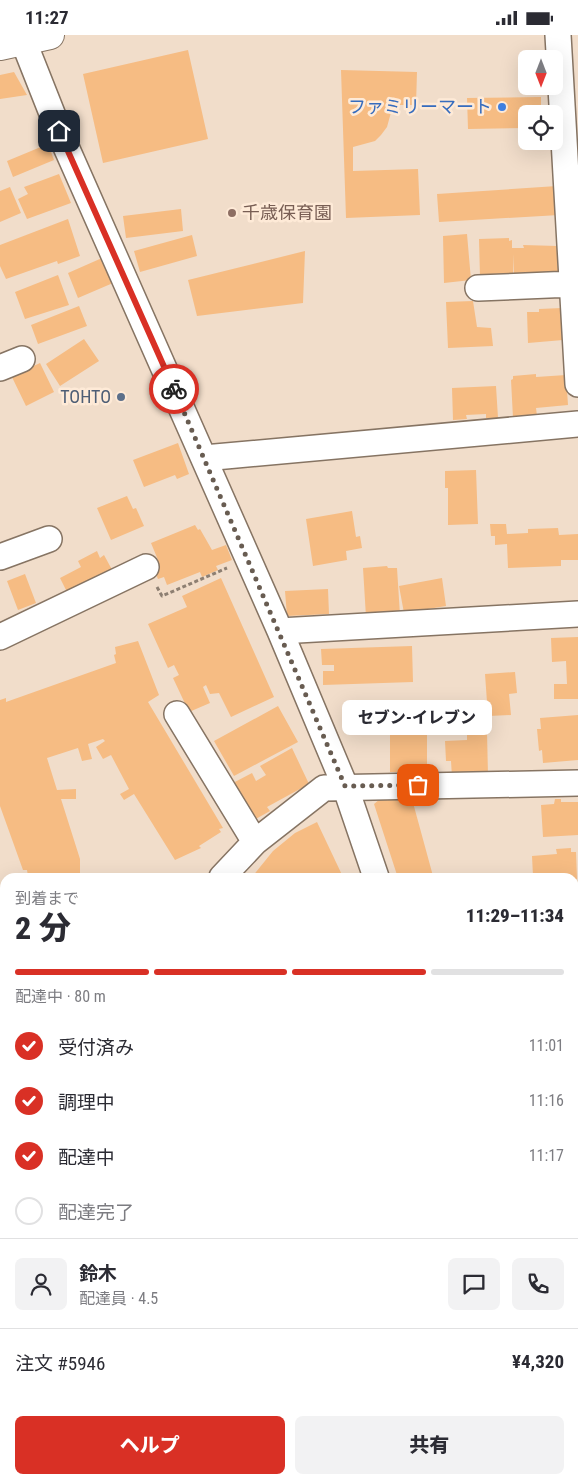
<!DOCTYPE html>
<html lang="ja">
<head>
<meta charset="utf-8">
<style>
	body { margin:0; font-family:"Roboto Condensed","Noto Sans JP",sans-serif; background:#f2f2f3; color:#2b2b33; height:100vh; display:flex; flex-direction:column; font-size:19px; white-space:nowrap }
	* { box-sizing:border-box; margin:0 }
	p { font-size:16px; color:#7c7c81 }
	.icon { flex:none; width:28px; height:28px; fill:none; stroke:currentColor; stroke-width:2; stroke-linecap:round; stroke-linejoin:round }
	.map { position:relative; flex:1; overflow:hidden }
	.details { position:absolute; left:0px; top:838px; width:579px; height:611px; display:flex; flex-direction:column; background:#fff; border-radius:15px 15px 0 0; box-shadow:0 5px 20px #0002 }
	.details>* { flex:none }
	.needle { width:32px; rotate:180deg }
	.fabs { position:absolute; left:518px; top:15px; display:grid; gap:10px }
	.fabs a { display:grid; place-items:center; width:45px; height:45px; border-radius:8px; background:#fff; box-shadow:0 5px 20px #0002; font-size:25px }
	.pin { position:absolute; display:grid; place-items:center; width:42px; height:42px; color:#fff; margin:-21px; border-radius:10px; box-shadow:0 2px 8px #0006 }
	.courier { position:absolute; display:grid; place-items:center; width:50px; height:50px; margin:-25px; border:4px solid #d93025; border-radius:50%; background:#fff; color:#222; box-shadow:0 1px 6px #0007 }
	.bubble { position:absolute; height:35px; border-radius:8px; background:#fff; box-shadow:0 5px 20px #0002; font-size:16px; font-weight:800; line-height:35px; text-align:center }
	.headline em { font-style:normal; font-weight:800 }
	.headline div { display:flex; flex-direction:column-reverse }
	.headline { display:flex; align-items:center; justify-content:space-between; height:85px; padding:0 15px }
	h1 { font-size:32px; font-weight:800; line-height:38px }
	.bar { display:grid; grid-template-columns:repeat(4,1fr); gap:8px 5px; align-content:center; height:60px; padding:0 15px }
	.bar i { height:6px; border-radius:4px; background:#e1e1e2 }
	.bar .selected { background:#d93025 }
	.bar p { grid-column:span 4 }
	.line { display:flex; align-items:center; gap:12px; padding:0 15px; border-top:1px solid #e1e1e2 }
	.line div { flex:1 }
	.round { display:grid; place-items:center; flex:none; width:52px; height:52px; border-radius:8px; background:#f2f2f3 }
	ol { padding:0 15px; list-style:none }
	li { display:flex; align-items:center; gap:15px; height:55px }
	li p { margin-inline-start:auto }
	li .icon { padding:5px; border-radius:50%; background:#d93025; color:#fff; stroke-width:4 }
	li:last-child { color:#7c7c81 }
	li i { width:28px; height:28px; border:2px solid #e1e1e2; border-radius:50% }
	.button { display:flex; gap:10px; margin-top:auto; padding:10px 15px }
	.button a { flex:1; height:58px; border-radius:8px; background:#d93025; color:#fff; font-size:20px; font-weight:800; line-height:58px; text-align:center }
	.button a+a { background:#f2f2f3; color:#2b2b33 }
	.status { display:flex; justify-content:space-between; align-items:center; height:35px; padding:0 25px; background:#fff; direction:ltr }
	.status svg { height:14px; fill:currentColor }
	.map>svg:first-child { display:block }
</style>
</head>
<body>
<div class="status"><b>11:27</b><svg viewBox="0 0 49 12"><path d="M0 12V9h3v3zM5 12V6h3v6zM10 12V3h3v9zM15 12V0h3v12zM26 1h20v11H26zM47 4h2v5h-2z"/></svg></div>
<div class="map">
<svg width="578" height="1448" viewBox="0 0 578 1448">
	<rect width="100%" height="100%" fill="#f1ddca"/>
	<path fill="#f6bc83" d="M188 15 208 104 103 128 83 39Z
		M341 35 417 37 416 70H393L387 92 381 100 375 106 353 112V136L418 134 420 180 346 183Z
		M14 37 27 60 0 64V40Z
		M541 62V79H526V93L468 94 467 63Z
		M48 109 54 125 13 142 7 126Z
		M59 139 71 168 27 184 18 164 28 159 24 152Z
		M557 151 559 180 439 187 437 159Z
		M10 152 21 178 0 187V156Z
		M181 174 183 196 126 203 123 181Z
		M68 184 80 221 58 229 57 226 6 244 0 231V210Z
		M467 199 471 245 444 248 443 201Z
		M192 200 197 221 140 237 134 216Z
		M509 203V206L512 205V213H524L523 210 557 211 558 240 514 242 513 219V240L480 241 479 204Z
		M305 216 303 268 197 281 188 245Z
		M102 223 113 248 78 263 68 238Z
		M58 240 69 270 25 284 15 257Z
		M473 266 477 292 491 293 493 311 448 313 446 267Z
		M79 271 87 291 38 309 31 290Z
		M562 273 563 305 528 308 527 277H539V274Z
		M84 304 99 326 60 351 46 329Z
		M40 328 54 357 26 371 10 338 23 336Z
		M536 339V342L566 340 568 370 536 373 537 381 513 383 511 345 513 344V341Z
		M496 351 498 383H486V379L466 380 467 384 453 385 452 353Z
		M178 408 189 439 177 444 175 440 144 452 133 425Z
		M476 435 478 489 448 490V453H445V436Z
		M127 461 133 474 136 473 144 491 111 505 97 473Z
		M352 476 356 502 360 501 362 513 346 516 347 525 313 531 306 484Z
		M490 489H506L507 499 528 498V494L558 493 559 500 578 499V525H561V531L508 533 507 509 495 510V501H491Z
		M195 490 198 495 200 494 212 515 226 510 232 525 216 531 218 535 202 542 200 537 167 550 164 542 158 544 151 528 158 525 151 508Z
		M97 516 100 523 104 520 116 542 71 565 60 543 81 532 78 526Z
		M387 531 388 533H397L400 580 366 582 363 533Z
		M25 539 36 568 18 575 7 546Z
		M221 543 274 662 231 682 219 658 210 659 206 650 203 652 210 668 189 677 173 643 179 640 174 630 168 633 148 589 187 572 182 561Z
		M442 543 446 571 404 578 399 551Z
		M328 554 329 579 287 581 285 556Z
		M578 602V664H554V649H567L566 626 552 627 551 603Z
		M138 606 159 660 148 667 223 793 219 794 221 797 199 811 201 813 175 825 134 759 124 765 120 759 129 754 111 720 103 724 96 712 105 706 103 704 88 709 92 724 82 726 78 713 47 723 57 755 76 754V764H61L80 824V840L28 841 27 835H23L0 771V665L6 663V667L116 628 114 620 116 619 115 612Z
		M412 611 413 647 323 650V636H334V630H322L321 614Z
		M515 637 517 658 509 659 511 680 488 681 485 639Z
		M390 667H427V737H390Z
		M278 671 298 707 234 741 214 706Z
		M578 680V725L543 728 542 715 539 716 537 694H541L540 683Z
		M485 695 487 697 488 740 452 742 451 726H446L445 706 467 705V696Z
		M292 713 309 749 267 772 270 776 252 786 231 749 252 738 256 746 266 740 260 731Z
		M386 759 412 764 433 841 397 840 374 769Z
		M555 764H561V767H578V800L543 802 541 770 554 769Z
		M317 787 343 842H252L273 816 295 798Z
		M571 813V817H576L577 844 533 841 532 821 557 819 556 814Z
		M574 867H578V895H574Z
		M574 907H578V944H574Z
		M578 1006V1136L576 1137 574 1133V1008Z
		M0 1175 5 1178V1220L0 1218Z
		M0 1235 5 1237 0 1251Z
		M5 1268V1302L0 1300V1278Z
		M0 1338 5 1340V1423L2 1421 0 1425Z
		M574 1343 578 1344V1371L574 1370Z
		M574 1387H578V1415L574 1414Z
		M0 1429 5 1431V1441L0 1439Z
		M38 1444H65L63 1448H37Z
		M413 1444H500V1448H412Z"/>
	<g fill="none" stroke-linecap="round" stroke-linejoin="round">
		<defs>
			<path id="minor" d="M21 0 59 96 280 596 345 751 376 842
				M558 0 578 349
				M478 253 572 249
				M0 333 22 324
				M204 423 578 389
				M0 522 49 504
				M280 596 578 579
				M0 602 146 532
				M177 679 255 807
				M222 842 255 807 324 753 578 748
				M0 867 5 869
				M0 897 5 900
				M0 946 5 948
				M574 966H578
				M0 992 5 994
				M0 1023H5
				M0 1057H5
				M0 1104 5 1107
				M0 1147 5 1150
				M574 1178 578 1185
				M574 1313H578
				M528 1448V1444"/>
			<path id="major" d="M0 11 50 0"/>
		</defs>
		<use href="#minor" stroke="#867463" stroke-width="28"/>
		<use href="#major" stroke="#867463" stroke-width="30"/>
		<path stroke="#8d7f72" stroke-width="3" stroke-dasharray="4 2.5" stroke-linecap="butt" d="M157 552 162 561 227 533"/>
		<use href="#minor" stroke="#fff" stroke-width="25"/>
		<use href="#major" stroke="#fff" stroke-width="28"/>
	</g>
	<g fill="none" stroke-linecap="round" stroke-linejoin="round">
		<path stroke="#685c51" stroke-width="5" stroke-dasharray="0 9" d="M174 354 345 751 418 750"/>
		<path stroke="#d93025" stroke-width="6" d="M59 96 174 354"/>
	</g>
	<circle fill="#3f7fe0" stroke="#feead7" stroke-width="2" cx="502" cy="72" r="5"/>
	<circle fill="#8d6e63" stroke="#feead7" stroke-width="2" cx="232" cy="178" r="5"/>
	<circle fill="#5c6f8a" stroke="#feead7" stroke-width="2" cx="121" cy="362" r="5"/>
	<g text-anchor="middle" stroke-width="5" stroke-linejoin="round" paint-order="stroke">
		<g font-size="18" fill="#366cbe" stroke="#feead7" text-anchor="end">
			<text x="492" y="78">ファミリーマート</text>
		</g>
		<g font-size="18" fill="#785e54" stroke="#feead7" text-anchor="start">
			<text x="242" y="184">千歳保育園</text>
		</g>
		<g font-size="18" fill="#4e5e75" stroke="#feead7" text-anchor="end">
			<text x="111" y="368">TOHTO</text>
		</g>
	</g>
</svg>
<div class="fabs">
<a><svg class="needle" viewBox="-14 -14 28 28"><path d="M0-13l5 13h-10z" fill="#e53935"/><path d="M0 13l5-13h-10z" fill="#7c7c81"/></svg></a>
<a><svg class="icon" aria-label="locate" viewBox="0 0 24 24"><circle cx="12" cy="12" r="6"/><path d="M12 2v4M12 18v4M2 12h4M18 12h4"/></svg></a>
</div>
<div class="pin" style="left:418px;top:750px;background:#ea580c"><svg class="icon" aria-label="bag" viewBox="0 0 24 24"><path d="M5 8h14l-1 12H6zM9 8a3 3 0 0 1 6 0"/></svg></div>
<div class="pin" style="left:59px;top:96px;background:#1f2937"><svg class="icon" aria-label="home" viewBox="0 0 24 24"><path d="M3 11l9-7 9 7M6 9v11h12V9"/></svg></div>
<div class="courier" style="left:174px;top:354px"><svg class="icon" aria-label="bike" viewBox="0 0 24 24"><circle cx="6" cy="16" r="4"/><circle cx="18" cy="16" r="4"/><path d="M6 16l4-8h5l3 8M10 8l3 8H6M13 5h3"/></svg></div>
<div class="bubble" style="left:342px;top:665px;width:150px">セブン-イレブン</div>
<section class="details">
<div class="headline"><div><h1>2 分</h1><p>到着まで</p></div><em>11:29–11:34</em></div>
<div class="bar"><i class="selected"></i><i class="selected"></i><i class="selected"></i><i></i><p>配達中 · 80 m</p></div>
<ol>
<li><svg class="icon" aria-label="check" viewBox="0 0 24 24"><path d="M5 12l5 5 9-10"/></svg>受付済み<p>11:01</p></li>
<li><svg class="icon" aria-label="check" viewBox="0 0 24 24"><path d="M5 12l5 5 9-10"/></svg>調理中<p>11:16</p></li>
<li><svg class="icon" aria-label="check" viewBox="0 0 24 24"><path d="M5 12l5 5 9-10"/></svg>配達中<p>11:17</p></li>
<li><i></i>配達完了</li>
</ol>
<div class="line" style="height:90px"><a class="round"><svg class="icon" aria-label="person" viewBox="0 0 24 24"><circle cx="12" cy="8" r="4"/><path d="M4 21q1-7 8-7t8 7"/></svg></a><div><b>鈴木</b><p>配達員 · 4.5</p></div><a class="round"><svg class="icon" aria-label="chat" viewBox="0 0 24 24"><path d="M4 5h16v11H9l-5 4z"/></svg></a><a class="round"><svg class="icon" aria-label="phone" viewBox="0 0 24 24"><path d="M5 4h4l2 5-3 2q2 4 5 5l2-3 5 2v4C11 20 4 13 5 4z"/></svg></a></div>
<div class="line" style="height:65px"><div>注文 #5946</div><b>¥4,320</b></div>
<div class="button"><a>ヘルプ</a><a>共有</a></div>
</section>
</div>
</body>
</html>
